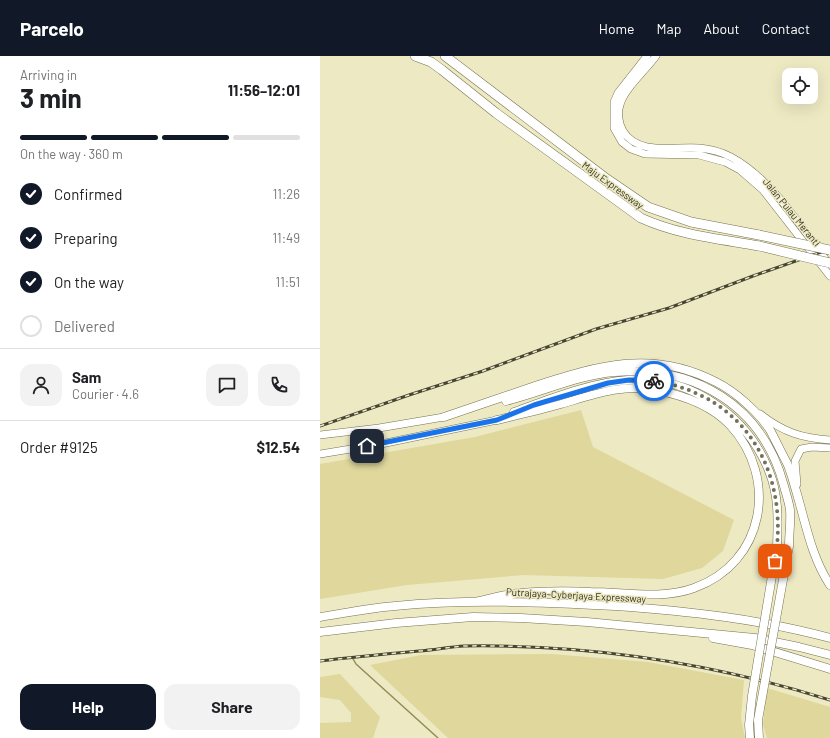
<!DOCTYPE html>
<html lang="en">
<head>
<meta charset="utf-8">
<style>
	body { margin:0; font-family:Barlow,sans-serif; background:#f2f2f2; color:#202124; height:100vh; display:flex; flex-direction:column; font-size:15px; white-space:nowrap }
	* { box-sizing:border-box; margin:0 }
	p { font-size:13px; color:#757577 }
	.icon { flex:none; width:22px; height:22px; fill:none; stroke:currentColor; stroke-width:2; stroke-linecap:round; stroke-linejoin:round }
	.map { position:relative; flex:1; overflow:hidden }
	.drawer { display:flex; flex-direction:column; background:#fff; width:320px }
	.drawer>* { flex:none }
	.buttons { position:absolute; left:462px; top:12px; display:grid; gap:8px }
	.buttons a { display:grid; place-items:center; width:36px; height:36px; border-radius:8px; background:#fff; box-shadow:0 4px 16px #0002; font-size:20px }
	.pin { position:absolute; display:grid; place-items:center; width:34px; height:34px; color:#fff; margin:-17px; border-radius:8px; box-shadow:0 2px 6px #0006 }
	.courier { position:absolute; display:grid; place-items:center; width:40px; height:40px; margin:-20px; border:3px solid #1a73e8; border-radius:50%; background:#fff; color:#222; box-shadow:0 1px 5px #0007 }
	.summary em { font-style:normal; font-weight:700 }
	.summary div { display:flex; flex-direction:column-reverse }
	.summary { display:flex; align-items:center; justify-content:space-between; height:68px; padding:0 20px }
	h1 { font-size:26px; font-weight:700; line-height:30px }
	.bar { display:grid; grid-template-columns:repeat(4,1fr); gap:6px 4px; align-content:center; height:48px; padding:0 20px }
	.bar i { height:5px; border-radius:3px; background:#e0e0e0 }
	.bar .active { background:#111827 }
	.bar p { grid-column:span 4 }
	.line { display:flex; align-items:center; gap:10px; padding:0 20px; border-top:1px solid #e0e0e0 }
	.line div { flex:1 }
	.round { display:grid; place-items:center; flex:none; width:42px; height:42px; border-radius:12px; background:#f2f2f2 }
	ol { padding:0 20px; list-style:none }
	li { display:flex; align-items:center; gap:12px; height:44px }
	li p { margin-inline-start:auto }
	li .icon { padding:4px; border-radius:50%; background:#111827; color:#fff; stroke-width:4 }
	li:last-child { color:#757577 }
	li i { width:22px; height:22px; border:2px solid #e0e0e0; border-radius:50% }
	.primary-button { display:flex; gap:8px; margin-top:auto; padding:8px 20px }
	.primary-button a { flex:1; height:46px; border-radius:12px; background:#111827; color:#fff; font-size:16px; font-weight:700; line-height:46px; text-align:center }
	.primary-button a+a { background:#f2f2f2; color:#202124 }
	header { display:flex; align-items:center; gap:24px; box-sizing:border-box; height:56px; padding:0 20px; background:#111827; color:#fff }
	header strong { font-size:19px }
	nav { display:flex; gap:22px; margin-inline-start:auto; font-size:14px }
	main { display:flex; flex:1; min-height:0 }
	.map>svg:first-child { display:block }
</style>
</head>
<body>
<header>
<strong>Parcelo</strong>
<nav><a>Home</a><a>Map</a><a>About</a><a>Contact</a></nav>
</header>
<main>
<section class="drawer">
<div class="summary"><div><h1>3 min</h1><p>Arriving in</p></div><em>11:56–12:01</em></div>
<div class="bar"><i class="active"></i><i class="active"></i><i class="active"></i><i></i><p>On the way · 360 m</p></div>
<ol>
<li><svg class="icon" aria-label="check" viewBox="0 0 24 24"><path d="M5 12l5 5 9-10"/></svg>Confirmed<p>11:26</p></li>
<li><svg class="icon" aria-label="check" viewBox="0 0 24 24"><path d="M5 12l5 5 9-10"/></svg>Preparing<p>11:49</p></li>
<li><svg class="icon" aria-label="check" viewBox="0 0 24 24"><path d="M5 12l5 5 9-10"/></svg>On the way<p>11:51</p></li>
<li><i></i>Delivered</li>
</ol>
<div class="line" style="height:72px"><a class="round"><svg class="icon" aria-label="person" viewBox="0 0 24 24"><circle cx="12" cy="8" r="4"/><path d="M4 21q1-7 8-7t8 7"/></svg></a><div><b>Sam</b><p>Courier · 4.6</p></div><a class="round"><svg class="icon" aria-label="chat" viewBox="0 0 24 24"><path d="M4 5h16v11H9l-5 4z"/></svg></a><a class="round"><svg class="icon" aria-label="phone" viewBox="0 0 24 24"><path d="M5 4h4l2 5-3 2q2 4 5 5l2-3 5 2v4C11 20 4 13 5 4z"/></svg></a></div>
<div class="line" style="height:52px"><div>Order #9125</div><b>$12.54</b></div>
<div class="primary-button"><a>Help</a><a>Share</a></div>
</section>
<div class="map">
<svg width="510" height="682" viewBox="0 0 510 682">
	<rect width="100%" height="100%" fill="#ede9c3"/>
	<path fill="#dfd79b" d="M261 354 273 391 414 464 403 495 382 512 343 523 204 519 87 529 0 543V408L155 381Z
		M231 598 328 606 424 624 421 662 425 682H128L50 609 101 599Z
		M20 618 60 661 53 682H0V667L31 666V657L20 644 0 641V621Z
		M447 632 510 651V682H447L443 669Z"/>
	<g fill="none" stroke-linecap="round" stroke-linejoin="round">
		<path stroke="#938d58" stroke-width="1.5" d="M32 601 36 608 118 682"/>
		<defs>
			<path id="primary" d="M327 0 298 37 294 46V72L302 86 311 93 325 98 379 99 405 106 420 114 443 134 510 220
				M336 0C326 14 304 33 300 49 297 57 299 68 303 75 318 100 354 90 379 92 390 93 402 96 411 101 452 123 481 171 509 208
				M440 358C463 376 481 382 510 384
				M0 379 59 372 124 361
				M0 398 61 388 177 364
				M477 428 475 405 481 393 492 391 510 392"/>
			<path id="trunk" d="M186 345C222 336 258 319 295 316 375 309 443 350 464 430 466 438 469 446 470 454 471 466 469 478 469 490
				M194 356C230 343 269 327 308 324 369 319 427 359 449 415 459 439 458 465 457 490
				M124 361C154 351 185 340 215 330 280 309 333 293 396 326 416 336 438 356 450 374 456 385 461 396 467 407 471 416 474 428 477 438 486 469 492 502 510 529
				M159 545C173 542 187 538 201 537 224 535 248 535 271 536 304 536 342 544 374 532 445 507 459 422 410 369 391 349 362 339 336 334 304 327 272 339 241 348 220 354 198 359 177 364
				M0 561C25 557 50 552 75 550 148 543 222 546 295 550 368 555 440 563 510 582
				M0 576 76 567 153 561 201 562 267 566 435 582 479 591 510 599
				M393 582 432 589 510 613"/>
			<path id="motorway" d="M95 0 111 6 122 14 176 57 321 162C358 179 400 183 439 190
				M125 0 287 123 328 151 371 166 439 179"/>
		</defs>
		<use href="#primary" stroke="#767250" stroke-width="8"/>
		<use href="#trunk" stroke="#767250" stroke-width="9"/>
		<use href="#motorway" stroke="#767250" stroke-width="10"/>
		<use href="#primary" stroke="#fff" stroke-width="7"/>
		<use href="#trunk" stroke="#fff" stroke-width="8"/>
		<use href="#motorway" stroke="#fff" stroke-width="9"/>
		<defs>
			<path id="rail" d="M0 370 89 339 163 315 276 273 349 252 433 220 510 193
				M0 605C33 601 66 598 99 595 114 594 129 591 144 590 268 588 392 607 510 644"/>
		</defs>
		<use href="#rail" stroke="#464533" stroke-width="3"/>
		<use href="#rail" stroke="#ede9c3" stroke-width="1.5" stroke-dasharray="4.5" stroke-linecap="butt"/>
		<defs>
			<path id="trunk-bridge" d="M430 682 429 669 432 640 457 490
				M439 682 438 664 469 490"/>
			<path id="motorway-bridge" d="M439 179 510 194
				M439 190 510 207"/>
		</defs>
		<use href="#trunk-bridge" stroke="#767250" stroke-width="9" stroke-linecap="butt"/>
		<use href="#motorway-bridge" stroke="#767250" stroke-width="10" stroke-linecap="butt"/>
		<use href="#trunk-bridge" stroke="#fff" stroke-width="8"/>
		<use href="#motorway-bridge" stroke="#fff" stroke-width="9"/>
	</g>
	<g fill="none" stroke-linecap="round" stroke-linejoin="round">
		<path stroke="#73715a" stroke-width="4" stroke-dasharray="0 7.2" d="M334 325C426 339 470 417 455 505"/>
		<path stroke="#1a73e8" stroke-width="5" d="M47 390 177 364 214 349 288 327 309 324 334 325"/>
	</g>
	<g text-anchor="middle" stroke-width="3" stroke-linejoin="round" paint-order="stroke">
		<g font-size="10" fill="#323122" stroke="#ede9c3">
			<text transform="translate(293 129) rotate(36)" y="4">Maju Expressway</text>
			<text transform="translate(472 156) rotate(51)" y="4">Jalan Pulau Meranti</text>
			<text transform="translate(256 539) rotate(3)" y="4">Putrajaya–Cyberjaya Expressway</text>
		</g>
	</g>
</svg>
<div class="buttons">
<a><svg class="icon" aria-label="locate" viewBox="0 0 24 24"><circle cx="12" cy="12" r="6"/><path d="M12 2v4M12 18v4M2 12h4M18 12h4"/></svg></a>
</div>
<div class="pin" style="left:455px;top:505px;background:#ea580c"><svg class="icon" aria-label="bag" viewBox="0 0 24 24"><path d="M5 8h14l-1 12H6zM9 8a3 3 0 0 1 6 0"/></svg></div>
<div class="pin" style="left:47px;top:390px;background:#1f2937"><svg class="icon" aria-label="home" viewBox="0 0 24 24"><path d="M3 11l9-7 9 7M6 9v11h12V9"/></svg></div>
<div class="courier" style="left:334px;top:325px"><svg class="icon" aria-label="bike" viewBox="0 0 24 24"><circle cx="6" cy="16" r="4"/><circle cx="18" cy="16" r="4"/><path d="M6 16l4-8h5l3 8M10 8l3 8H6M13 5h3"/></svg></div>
</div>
</main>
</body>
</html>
